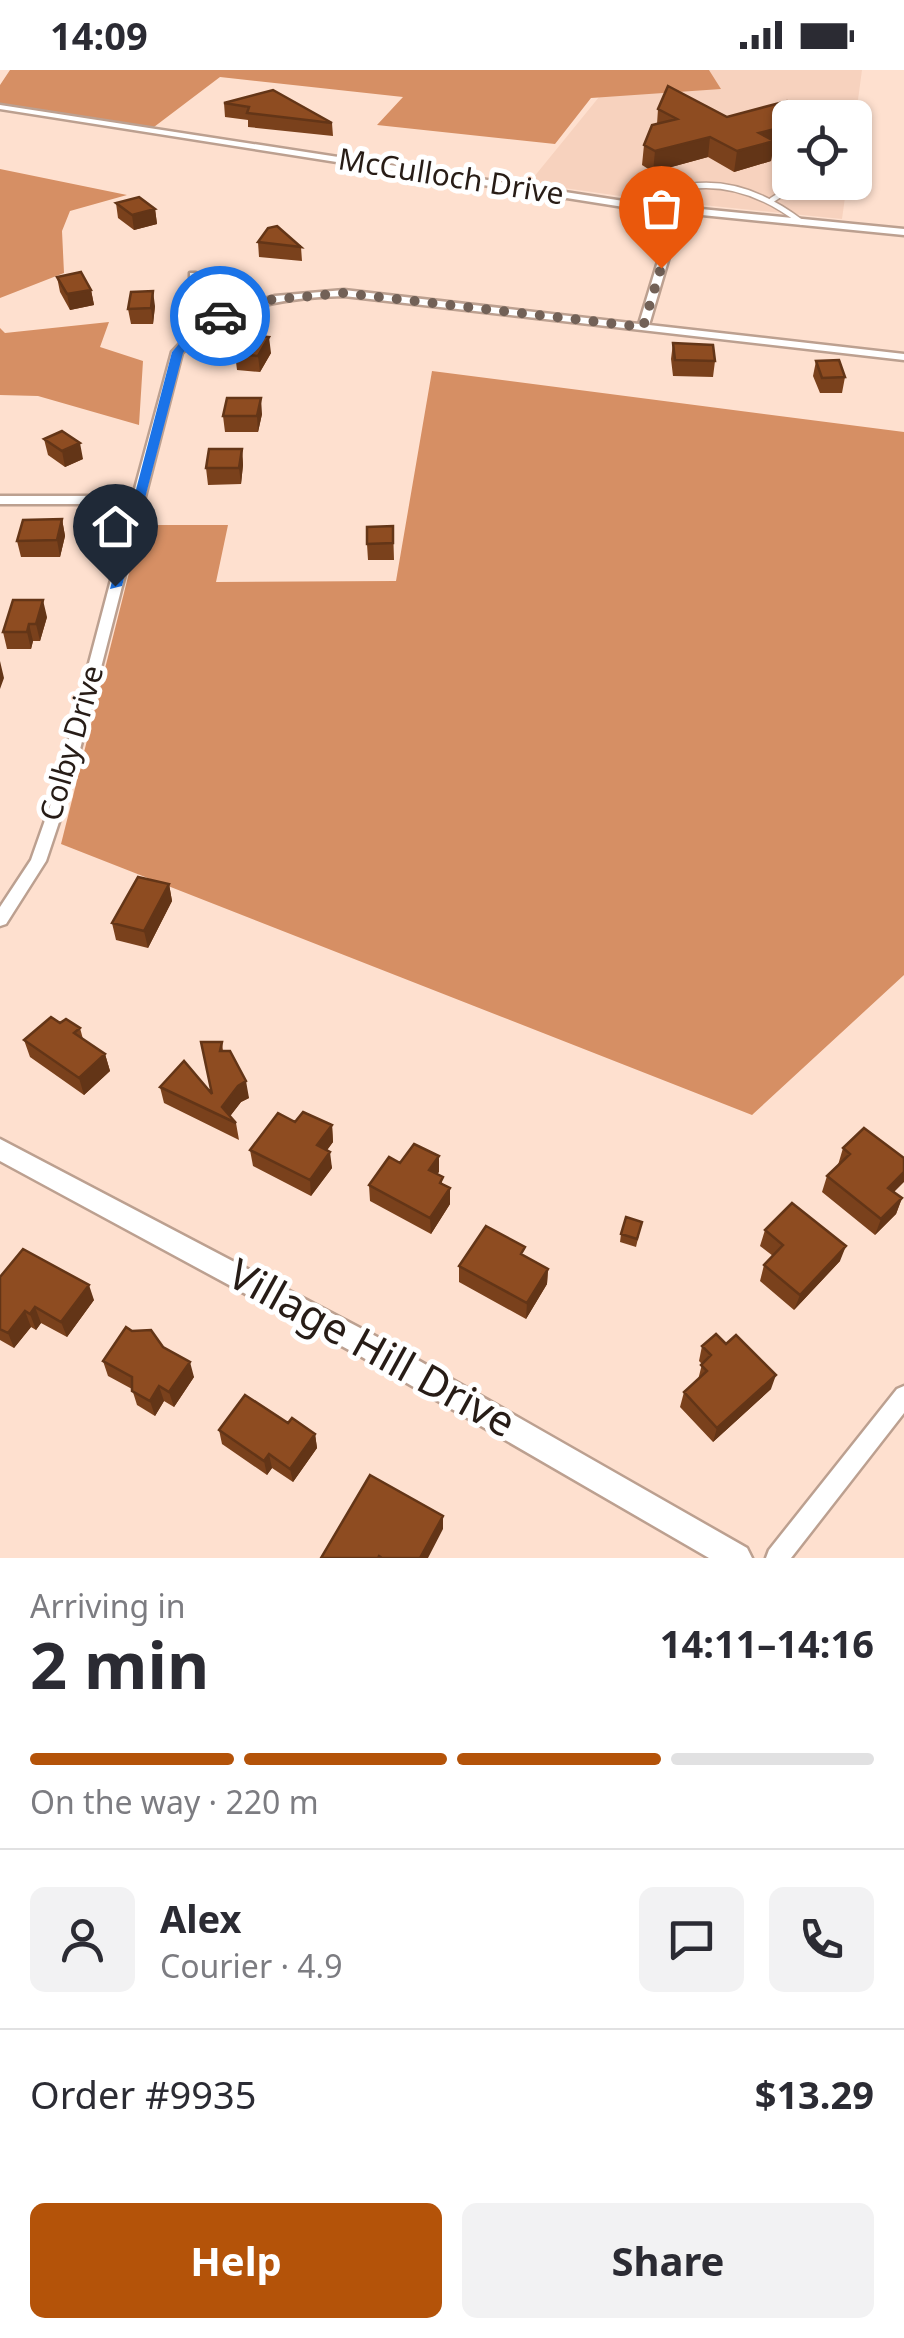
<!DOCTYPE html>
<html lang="en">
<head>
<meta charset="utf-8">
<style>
	body { margin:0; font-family:"Noto Sans",sans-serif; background:#f2f2f3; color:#2b2b33; height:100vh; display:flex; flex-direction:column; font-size:38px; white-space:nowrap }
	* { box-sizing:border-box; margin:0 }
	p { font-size:32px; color:#7c7c81 }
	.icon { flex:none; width:55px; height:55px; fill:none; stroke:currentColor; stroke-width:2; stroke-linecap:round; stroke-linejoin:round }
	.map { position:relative; height:1488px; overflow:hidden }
	.sheet { display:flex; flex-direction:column; background:#fff; flex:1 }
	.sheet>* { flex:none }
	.buttons { position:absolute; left:772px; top:30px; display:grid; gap:20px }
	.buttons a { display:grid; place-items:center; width:100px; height:100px; border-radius:15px; background:#fff; box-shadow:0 2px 8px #0004; font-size:50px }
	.pin { position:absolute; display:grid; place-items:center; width:85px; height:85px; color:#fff; margin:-102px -42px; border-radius:50% 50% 50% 0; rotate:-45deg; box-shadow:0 0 10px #0007 }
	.pin .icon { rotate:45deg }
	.courier { position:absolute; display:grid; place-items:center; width:100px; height:100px; margin:-50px; border:8px solid #1a73e8; border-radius:50%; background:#fff; color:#222; box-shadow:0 2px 12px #0007 }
	.summary em { font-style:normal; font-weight:700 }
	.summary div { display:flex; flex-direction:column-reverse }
	.summary { display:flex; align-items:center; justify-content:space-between; height:170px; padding:0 30px }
	h1 { font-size:65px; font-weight:700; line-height:75px }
	.bar { display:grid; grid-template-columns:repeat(4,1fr); gap:15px 10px; align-content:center; height:120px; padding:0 30px }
	.bar i { height:12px; border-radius:8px; background:#e1e1e2 }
	.bar .on { background:#b45309 }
	.bar p { grid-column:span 4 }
	.line { display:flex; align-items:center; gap:25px; padding:0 30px; border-top:2px solid #e1e1e2 }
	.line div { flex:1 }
	.round { display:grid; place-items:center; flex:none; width:105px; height:105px; border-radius:15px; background:#f2f2f3 }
	.cta { display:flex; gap:20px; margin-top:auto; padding:20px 30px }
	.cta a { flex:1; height:115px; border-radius:15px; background:#b45309; color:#fff; font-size:40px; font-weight:700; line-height:115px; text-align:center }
	.cta a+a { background:#f2f2f3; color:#2b2b33 }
	.status { display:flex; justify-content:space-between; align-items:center; height:70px; padding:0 50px; background:#fff; direction:ltr }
	.status svg { height:28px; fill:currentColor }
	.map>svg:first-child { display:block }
</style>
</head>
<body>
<div class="status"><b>14:09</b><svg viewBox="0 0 49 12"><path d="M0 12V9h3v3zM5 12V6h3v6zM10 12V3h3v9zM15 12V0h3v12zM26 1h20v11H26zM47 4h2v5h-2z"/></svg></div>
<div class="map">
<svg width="904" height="1488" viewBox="0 0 904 1488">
	<rect width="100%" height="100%" fill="#fee0cf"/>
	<path fill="#f7d2be" d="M621 0H862L855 52V48H790V112L847 113 842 149 634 128 529 113Z"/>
	<path fill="#d68f64" d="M10 0H709L721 19 591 28 555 74 377 55 403 27 220 7 150 60 0 37V15Z
		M0 99 127 125 70 141 62 161 64 203 0 228Z
		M109 252 100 277 143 291 139 355 38 326 0 325V258L5 263Z
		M432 301 904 362V905L752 1045 61 774 141 455H228L216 512 396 511Z"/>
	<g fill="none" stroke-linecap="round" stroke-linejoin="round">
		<defs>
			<path id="service" d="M772 130 800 112
				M638 135C695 102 750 113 801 152"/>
			<path id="minor" d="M0 35 630 132 904 159V165L682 143 649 255 904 284V290L344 226C279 228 230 235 182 283L69 722 46 791 6 854 0 856V837L31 790 55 722 131 434H0V426H133L172 282 190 263 230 239 190 207V203H196L239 236 275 226 344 220 639 254 673 142 630 138 0 39Z
				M904 1316V1343L791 1488H766L769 1480 897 1319Z"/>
			<path id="tertiary" d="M0 1069 381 1269 747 1478 752 1488H709L362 1287 0 1091Z"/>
		</defs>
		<use href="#service" stroke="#bca090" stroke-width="8"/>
		<use href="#minor" stroke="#bca090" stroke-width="5"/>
		<use href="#tertiary" stroke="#bca090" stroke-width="5"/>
		<use href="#service" stroke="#fff" stroke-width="5"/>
		<use href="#minor" fill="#fff" fill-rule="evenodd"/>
		<use href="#tertiary" fill="#fff" fill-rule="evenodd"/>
	</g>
	<path fill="#7a411c" d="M224 33 332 53 333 66 248 57V50L225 47Z
		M658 39 727 47 790 48V74L773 79 771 91 734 102 708 87 653 102 642 95 644 75 657 54Z
		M116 133 155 139 157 154 134 160 118 148Z
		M258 172 301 177 302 191 259 187Z
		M57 207 91 220 94 235 70 240 60 222Z
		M155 236 153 254H131L128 239Z
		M673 273 715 291 713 307 673 306 671 289Z
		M271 283 260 302 237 300 235 284Z
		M816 291 845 307 842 323H820L813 306Z
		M262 344 258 362H225L223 346Z
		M44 369 83 389 65 397 48 385Z
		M242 379 243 395 241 414 208 415 206 398Z
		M62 449 65 466 60 487H21L17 471Z
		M393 456 394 490H368L367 474Z
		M47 547 40 571H33L31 579H7L3 562Z
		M169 814 172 831 148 878 116 870 112 853Z
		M60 953 80 958 83 969 105 984 110 1001 84 1025 30 987 24 970Z
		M222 972 223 981 249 1028 241 1032 230 1046 236 1053 239 1070 164 1033 160 1017 212 1024Z
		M295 1052 332 1055 333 1072 327 1080 332 1098 311 1126 253 1096 250 1080Z
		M843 1078 902 1128 896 1144 875 1165 822 1122 827 1106 838 1095Z
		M439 1086 437 1104 443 1114 450 1134 431 1164 370 1131 369 1115 400 1093Z
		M642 1152 636 1177 620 1172 621 1164Z
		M765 1160 840 1191 794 1240 760 1211 764 1195 773 1186 760 1176Z
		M459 1196 548 1199 547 1214 526 1249 459 1212Z
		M0 1207 94 1230 67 1267 41 1253 36 1260 31 1257 14 1278 0 1270Z
		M132 1261 163 1277 194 1307 174 1337 164 1331 155 1346 137 1335 132 1319 108 1306 103 1291Z
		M702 1276 771 1319 713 1372 680 1337 684 1322 698 1310 702 1294 699 1291Z
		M288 1353 315 1364 317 1378 293 1412 272 1398 267 1405 222 1374 219 1360Z"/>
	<path fill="#633517" d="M790 55V74L773 79 771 91 734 102 737 81 759 63Z
		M710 67 708 87 653 102 655 81Z
		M155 139 157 154 134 160 132 145Z
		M91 220 94 235 70 240 67 224Z
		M153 221 155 236 153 254 151 238Z
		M269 267 271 283 260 302 258 286Z
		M261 328 262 344 258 362 257 346Z
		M80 373 83 389 65 397 62 381Z
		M242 379 243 395 241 414 239 398Z
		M62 449 65 466 60 487 57 470Z
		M43 530 47 547 40 571 36 554Z
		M29 554 33 571 31 579 27 562Z
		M0 591 4 608 0 619Z
		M169 814 172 831 148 878 144 861Z
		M105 984 110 1001 84 1025 79 1008Z
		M246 1011 249 1028 241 1032 228 1049 222 1037 238 1016Z
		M332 1055 333 1072 319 1091 317 1075Z
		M330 1082 332 1098 311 1126 310 1110Z
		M439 1086V1102L429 1116V1100Z
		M904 1102V1112L882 1134 888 1118Z
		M450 1118V1134L431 1164 430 1148Z
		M902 1128 896 1144 875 1165 881 1149Z
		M846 1176 840 1191 794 1240 800 1225Z
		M548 1199 547 1214 526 1249 527 1233Z
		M89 1215 94 1230 67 1267 61 1252Z
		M35 1237 41 1253 36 1260 30 1244Z
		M25 1241 31 1257 14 1278 8 1263Z
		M190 1292 194 1307 174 1337 169 1322Z
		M776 1305 771 1319 713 1372 717 1358Z
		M159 1316 164 1331 155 1346 150 1331Z
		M315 1364 317 1378 293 1412 290 1399Z
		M269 1384 272 1398 267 1405 264 1391Z
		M443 1446V1459L428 1488H420Z"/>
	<path fill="#8e4c21" stroke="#633517" stroke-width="2.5" d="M668 16 727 47 787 31 819 47 790 48V55L759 63 774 71 737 81 710 67 655 81 644 75 652 55 677 49 658 39Z
		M273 20 332 53 247 43 249 37 224 33Z
		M139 127 155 139 132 145 116 133Z
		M277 156 301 177 258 172 268 158Z
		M81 202 91 220 67 224 57 207Z
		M153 221 151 238 128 239 131 222Z
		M246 265 269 267 258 286 235 284Z
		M673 273 713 275 715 291 675 290Z
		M839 290 845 307 822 308 816 291Z
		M227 328H261L257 346H223Z
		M62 361 80 373 62 381 44 369Z
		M209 379H242L239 398H206Z
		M62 449 57 470 17 471 23 450Z
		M393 456V473L367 474V457Z
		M13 530H43L36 554H29L27 562H3Z
		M138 807 169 814 144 861 112 853Z
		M51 947 60 953 66 949 80 958 74 963 105 984 79 1008 24 970Z
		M201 972H222L220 981H230L246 1011 238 1016 222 1037 236 1053 160 1017 184 991 212 1024Z
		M303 1042 332 1055 317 1075 330 1082 310 1110 250 1080 278 1043 295 1052Z
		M864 1058 904 1088V1102L888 1118 902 1128 881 1149 827 1106 850 1084 843 1078Z
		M414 1074 439 1086 429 1100 443 1107 440 1113 450 1118 430 1148 369 1115 389 1087 400 1093Z
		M792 1133 846 1176 800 1225 764 1195 783 1175 765 1160Z
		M626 1147 642 1152 637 1169 621 1164Z
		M486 1156 525 1177 521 1184 548 1199 527 1233 459 1196Z
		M23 1179 89 1215 61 1252 35 1237 30 1244 25 1241 8 1263 0 1259V1207Z
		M126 1257 132 1261 151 1260 163 1277 190 1292 169 1322 159 1316 150 1331 132 1321V1307L103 1291Z
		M716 1264 726 1274 736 1265 776 1305 717 1358 684 1322 707 1301 701 1295 711 1285 702 1276Z
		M245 1325 288 1353 292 1348 315 1364 290 1399 269 1384 264 1391 219 1360Z
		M370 1405 443 1446 420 1488H382L379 1486 378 1488H321Z"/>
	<path fill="#1a73e8" d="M220 243 224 248 197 266 183 283 122 516 110 519 172 282 189 262Z"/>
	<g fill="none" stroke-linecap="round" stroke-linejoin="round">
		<path stroke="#726157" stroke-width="10" stroke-dasharray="0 18" d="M220 246 268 230 344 223 643 257 661 198"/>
	</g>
	<g text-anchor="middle" stroke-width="10" stroke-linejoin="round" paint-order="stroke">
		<g font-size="30" fill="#271c16" stroke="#fff">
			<text transform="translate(451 107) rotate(9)" y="10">McCulloch Drive</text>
			<text transform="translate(72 673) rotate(-74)" y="10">Colby Drive</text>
		</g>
		<g font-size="42" fill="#271c16" stroke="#fff">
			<text transform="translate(372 1278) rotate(29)" y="15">Village Hill Drive</text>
		</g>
	</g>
</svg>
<div class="buttons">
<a><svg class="icon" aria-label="locate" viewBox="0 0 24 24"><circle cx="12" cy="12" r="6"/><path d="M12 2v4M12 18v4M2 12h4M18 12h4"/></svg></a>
</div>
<div class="pin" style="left:661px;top:198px;background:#ea580c"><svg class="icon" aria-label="bag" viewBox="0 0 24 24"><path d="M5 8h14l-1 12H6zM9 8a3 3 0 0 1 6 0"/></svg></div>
<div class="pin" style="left:115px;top:516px;background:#1f2937"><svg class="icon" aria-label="home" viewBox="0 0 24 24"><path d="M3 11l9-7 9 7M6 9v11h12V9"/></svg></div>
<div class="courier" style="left:220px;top:246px"><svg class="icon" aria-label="car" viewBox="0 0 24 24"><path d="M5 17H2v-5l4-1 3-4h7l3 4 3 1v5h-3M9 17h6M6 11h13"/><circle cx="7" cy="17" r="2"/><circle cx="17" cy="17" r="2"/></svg></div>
</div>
<section class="sheet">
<div class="summary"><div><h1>2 min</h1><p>Arriving in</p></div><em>14:11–14:16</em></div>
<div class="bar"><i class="on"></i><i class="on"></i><i class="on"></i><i></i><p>On the way · 220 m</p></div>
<div class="line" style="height:180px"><a class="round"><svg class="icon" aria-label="person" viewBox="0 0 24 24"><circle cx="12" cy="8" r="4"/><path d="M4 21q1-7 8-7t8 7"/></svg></a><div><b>Alex</b><p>Courier · 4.9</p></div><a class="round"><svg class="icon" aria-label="chat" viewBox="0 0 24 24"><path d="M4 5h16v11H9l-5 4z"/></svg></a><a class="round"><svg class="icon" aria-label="phone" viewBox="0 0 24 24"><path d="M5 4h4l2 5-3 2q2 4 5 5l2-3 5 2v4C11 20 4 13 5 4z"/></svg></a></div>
<div class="line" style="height:130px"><div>Order #9935</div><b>$13.29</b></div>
<div class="cta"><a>Help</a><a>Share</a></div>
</section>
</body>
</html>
